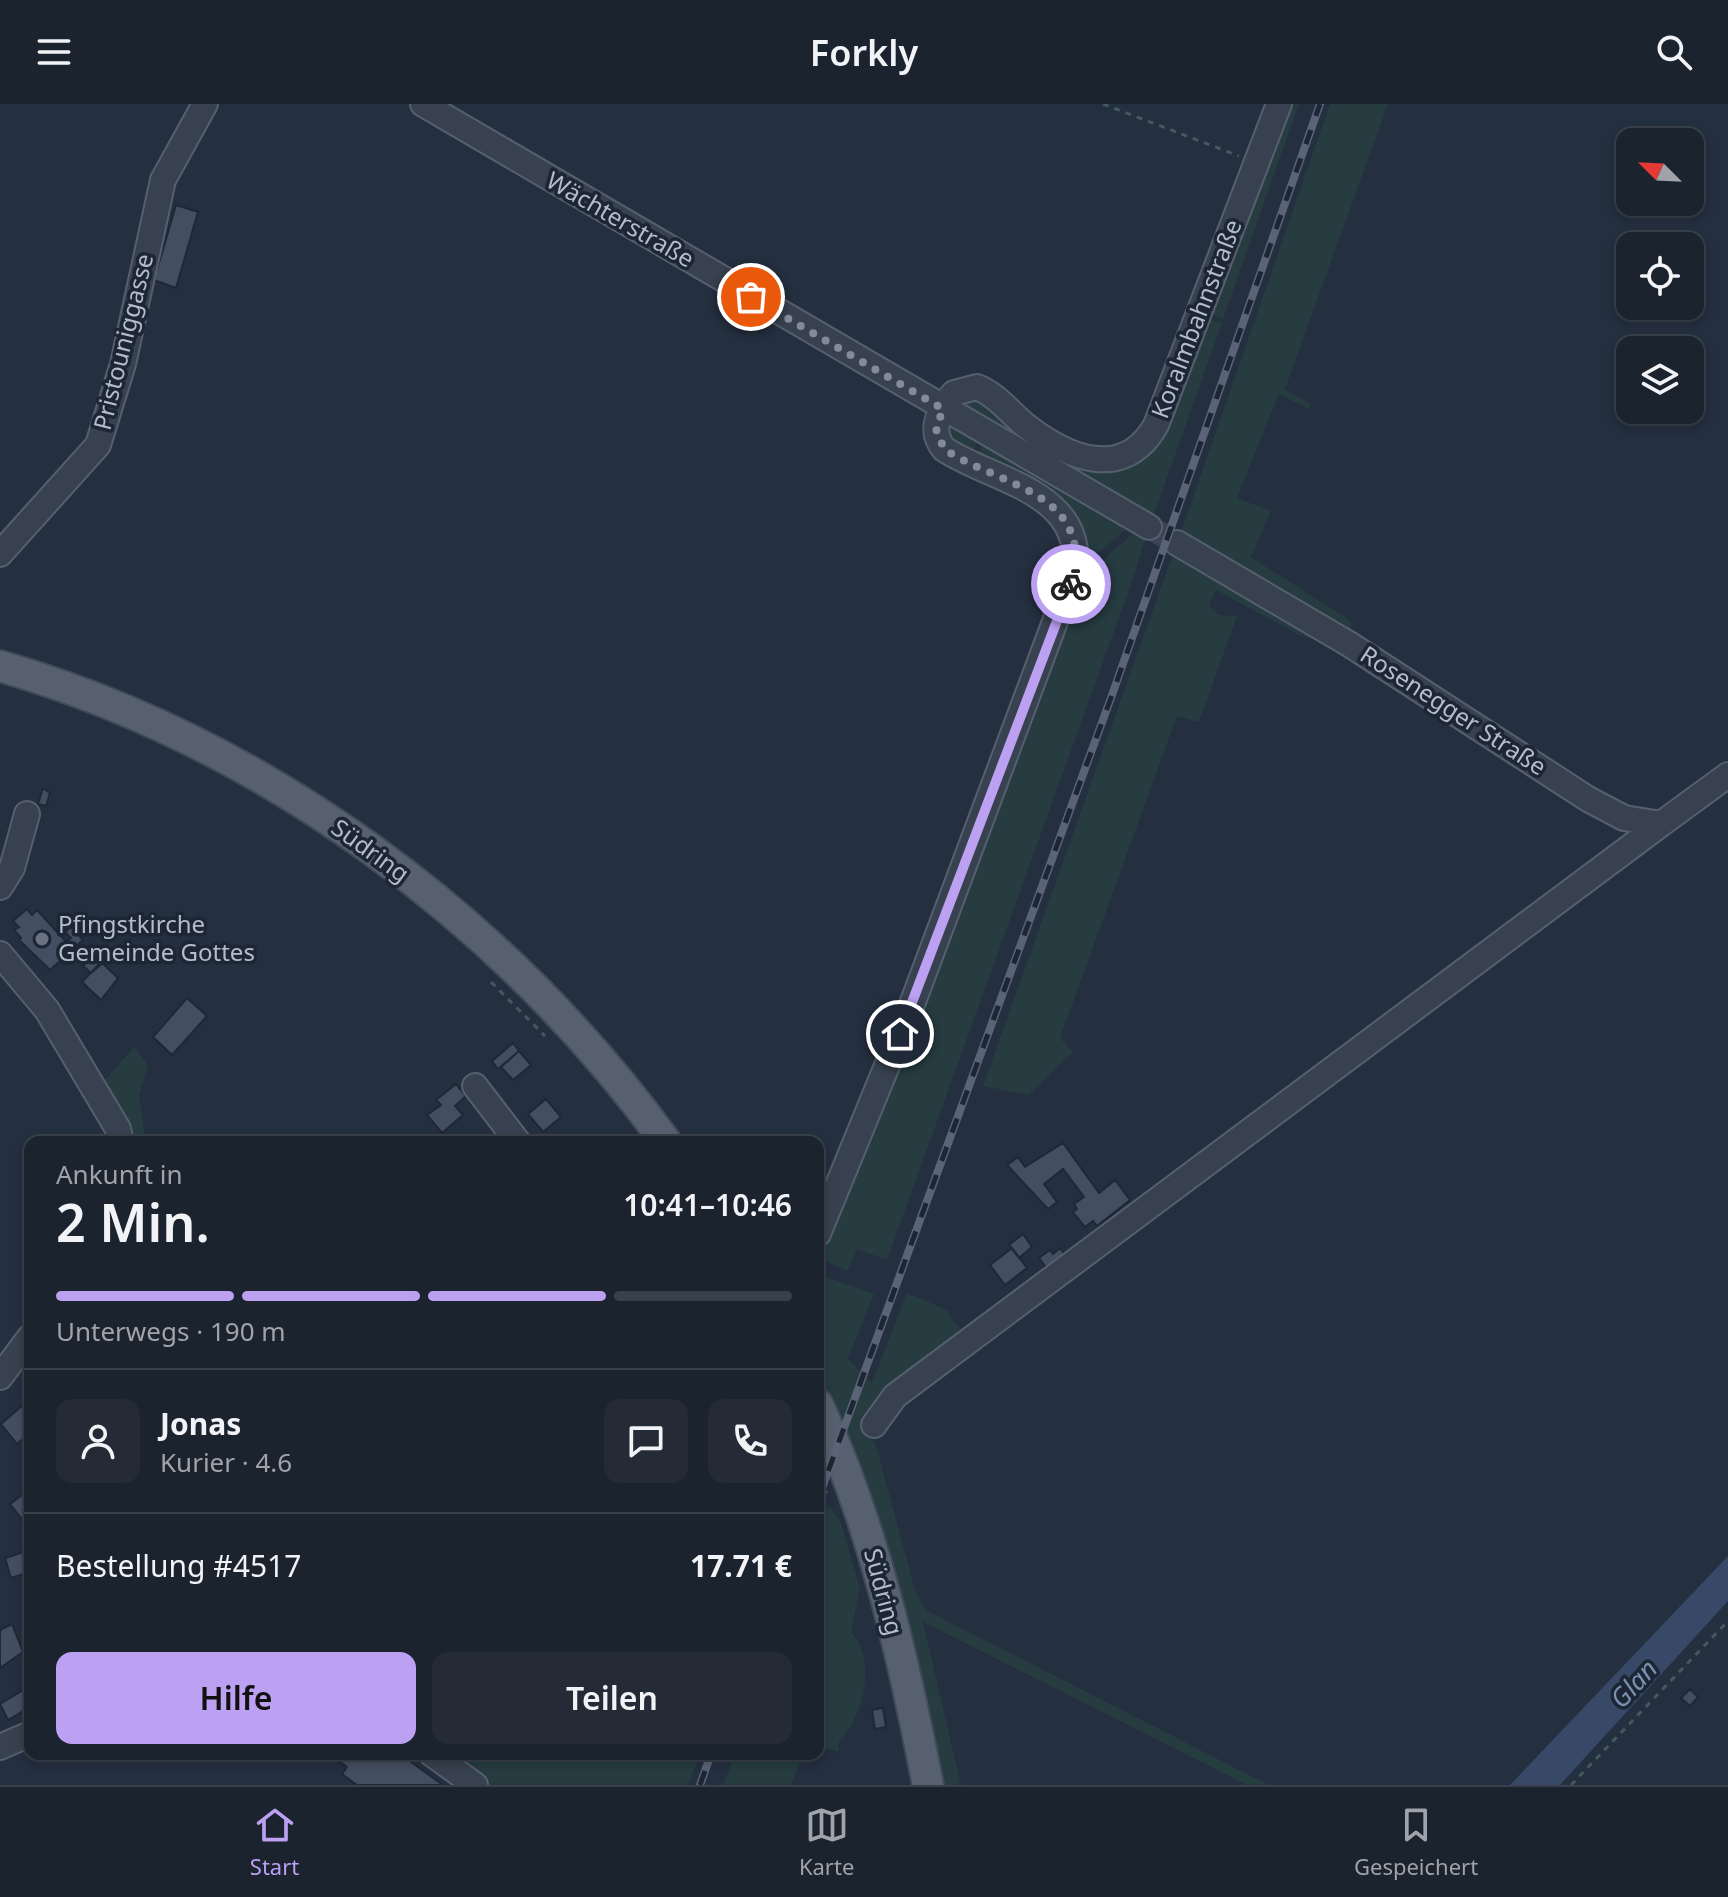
<!DOCTYPE html>
<html lang="de">
<head>
<meta charset="utf-8">
<style>
	body { margin:0; font-family:"Noto Sans",sans-serif; background:#242b37; color:#f1f3f6; height:100vh; display:flex; flex-direction:column; font-size:30px; white-space:nowrap }
	* { box-sizing:border-box; margin:0 }
	p { font-size:26px; color:#a0a4aa }
	.icon { flex:none; width:44px; height:44px; fill:none; stroke:currentColor; stroke-width:2; stroke-linecap:round; stroke-linejoin:round }
	.map { position:relative; flex:1; overflow:hidden }
	.sheet { position:absolute; left:24px; top:1032px; width:800px; height:624px; display:flex; flex-direction:column; background:#1b232f; border-radius:16px; box-shadow:0 4px 12px #0003,0 0 0 2px #39404b }
	.sheet>* { flex:none }
	.needle { width:52px; rotate:294deg }
	.tools { position:absolute; left:1616px; top:24px; display:grid; gap:16px }
	.tools a { display:grid; place-items:center; width:88px; height:88px; border-radius:16px; background:#1b232f; box-shadow:0 4px 12px #0003,0 0 0 2px #39404b; font-size:40px }
	.pin { position:absolute; display:grid; place-items:center; width:68px; height:68px; color:#fff; margin:-34px; border:4px solid #fff; border-radius:50%; box-shadow:0 2px 8px #0007 }
	.courier { position:absolute; display:grid; place-items:center; width:80px; height:80px; margin:-40px; border:6px solid #bca0f2; border-radius:50%; background:#fff; color:#222; box-shadow:0 2px 10px #0007 }
	.head em { font-style:normal; font-weight:600 }
	.head div { display:flex; flex-direction:column-reverse }
	.head { display:flex; align-items:center; justify-content:space-between; height:136px; padding:0 32px }
	h1 { font-size:52px; font-weight:600; line-height:60px }
	.bar { display:grid; grid-template-columns:repeat(4,1fr); gap:12px 8px; align-content:center; height:96px; padding:0 32px }
	.bar i { height:10px; border-radius:6px; background:#39404b }
	.bar .active { background:#bca0f2 }
	.bar p { grid-column:span 4 }
	.line { display:flex; align-items:center; gap:20px; padding:0 32px; border-top:2px solid #39404b }
	.line div { flex:1 }
	.round { display:grid; place-items:center; flex:none; width:84px; height:84px; border-radius:16px; background:#242b37 }
	.button { display:flex; gap:16px; margin-top:auto; padding:16px 32px }
	.button a { flex:1; height:92px; border-radius:16px; background:#bca0f2; color:#111; font-size:32px; font-weight:600; line-height:92px; text-align:center }
	.button a+a { background:#242b37; color:#f1f3f6 }
	header { display:flex; justify-content:space-between; align-items:center; height:104px; padding:0 32px; background:#1b232f; font-size:36px; font-weight:600 }
	.tabs { display:flex; justify-content:space-around; align-items:center; height:112px; border-top:2px solid #39404b; background:#1b232f; font-size:22px; color:#a0a4aa }
	.tabs a { display:grid; justify-items:center; gap:4px }
	.tabs .active { color:#bca0f2 }
	.map>svg:first-child { display:block }
</style>
</head>
<body>
<header><svg class="icon" aria-label="menu" viewBox="0 0 24 24"><path d="M4 6h16M4 12h16M4 18h16"/></svg>Forkly<svg class="icon" aria-label="search" viewBox="0 0 24 24"><circle cx="10" cy="10" r="6"/><path d="M15 15l6 6"/></svg></header>
<div class="map">
<svg width="1728" height="1681" viewBox="0 0 1728 1681">
	<rect width="100%" height="100%" fill="#242f3f"/>
	<path fill="#263c40" d="M1285 0H1299L1223 215 1209 209Z
		M1330 0H1388L1285 285 1311 300 1309 305 1279 290 1237 394 1271 407 1251 453 1351 517V528L1180 431Z
		M1207 215 1222 219 1152 416 962 307 958 296 967 288 1125 361Z
		M949 320 980 333 971 351 957 345 945 327Z
		M982 339 1130 422 1084 461 1083 444 996 357 979 349Z
		M1137 426 1146 431 1134 472 887 1156 857 1145 848 1167 829 1159 823 1153V1135L1083 473Z
		M1174 447 1326 540 1297 530 1216 486 1209 502 1219 511 1237 512 1199 618 1177 612 1060 934 1073 948 1028 991 983 982Z
		M134 943 148 961 139 992 146 1038H132L120 1004 103 978Z
		M818 1170 874 1190 848 1255 872 1279 907 1189 947 1206 955 1220 969 1230 867 1322 877 1345 915 1486 926 1506 1269 1681H1247L923 1518 961 1681H939L829 1293 818 1270Z
		M828 1401 840 1416 860 1484 851 1528C877 1555 864 1614 839 1636L838 1647 818 1643V1427Z
		M446 1650H700L688 1681H489Z
		M735 1650H803L791 1681H723Z"/>
	<path fill="#374967" d="M1728 1452V1497L1560 1681H1510Z"/>
	<path fill="#434e61" stroke="#1f2836" stroke-width="2" d="M176 101 198 108 176 184 154 176Z
		M43 684 50 689 46 702 38 700Z
		M27 805 32 811 37 806 66 838 71 834 65 828 71 823 83 836 50 866 19 836 21 834 14 826 19 823 13 817Z
		M99 845 109 854 91 869 83 862Z
		M101 858 118 874 101 896 82 878Z
		M187 894 207 912 172 951 153 933Z
		M513 939 519 947 498 965 492 957Z
		M519 947 531 961 513 976 501 963Z
		M456 980 466 992 455 1002 463 1011 442 1029 427 1011 441 1001 436 996Z
		M546 995 561 1013 543 1028 528 1010Z
		M1063 1039 1099 1089 1115 1076 1130 1096 1097 1122 1093 1117 1085 1123 1073 1108 1077 1105 1074 1100 1084 1093 1063 1065 1044 1080 1057 1098 1048 1105 1007 1061 1018 1053 1025 1063Z
		M1023 1130 1032 1143 1019 1154 1009 1141Z
		M1012 1144 1027 1164 1005 1181 990 1161Z
		M1060 1144 1066 1152 1048 1166 1039 1154 1050 1146 1053 1150Z
		M30 1295V1329L17 1340 1 1320Z
		M30 1385V1414L24 1418 10 1400Z
		M30 1446V1468L11 1474 5 1454Z
		M12 1520 23 1548 0 1564V1526Z
		M30 1582V1603L8 1616 0 1600Z
		M1690 1585 1698 1593 1690 1602 1681 1594Z
		M883 1604 886 1623 875 1625 872 1606Z
		M329 1650H400L443 1681H357L342 1670 347 1663Z"/>
	<g fill="none" stroke-linecap="round" stroke-linejoin="round">
		<path stroke="#3a4454" stroke-width="24" stroke-dasharray="24 12" stroke-linecap="butt" d="M1149 423 1177 439"/>
		<defs>
			<path id="minor" d="M423 0 1149 423
				M1177 439 1349 540 1588 695 1624 714 1661 720 1728 671
				M0 450 98 341 123 260 163 76 205 0
				M0 783 12 764 27 710
				M0 850 47 906 118 1025 121 1038
				M475 982 518 1038
				M818 1130 911 903 1075 464C1083 387 992 377 944 345 928 326 940 305 954 289L977 283C997 291 1009 308 1025 321 1067 354 1124 378 1156 321L1279 0
				M0 1273 30 1233
				M874 1321 895 1292 1661 720
				M0 1643 30 1630
				M432 1650 475 1681"/>
			<path id="major" d="M0 562C265 639 503 815 666 1038
				M818 1301C873 1421 903 1552 928 1681"/>
		</defs>
		<use href="#minor" stroke="#565f6d" stroke-width="28"/>
		<use href="#major" stroke="#414a58" stroke-width="34"/>
		<path stroke="#44595d" stroke-width="3" stroke-dasharray="6 6" stroke-linecap="butt" d="M1103 0 1239 52
			M491 878 545 932
			M818 1376 827 1389
			M1571 1681 1728 1517"/>
		<use href="#minor" stroke="#38414f" stroke-width="24"/>
		<use href="#major" stroke="#56606f" stroke-width="30"/>
		<defs>
			<path id="rail" d="M818 1395 1112 591 1320 0
				M700 1681 711 1650"/>
		</defs>
		<use href="#rail" stroke="#5a6476" stroke-width="8"/>
		<use href="#rail" stroke="#1d2634" stroke-width="5" stroke-dasharray="15" stroke-linecap="butt"/>
	</g>
	<g fill="none" stroke-linecap="round" stroke-linejoin="round">
		<path stroke="#828b99" stroke-width="8" stroke-dasharray="0 14.4" d="M751 193 943 305 936 325 944 345C999 382 1097 389 1071 480"/>
		<path stroke="#bca0f2" stroke-width="10" d="M900 930 1071 480"/>
	</g>
	<circle fill="#6b7280" stroke="#1d2634" stroke-width="3" cx="42" cy="835" r="8"/>
	<g text-anchor="middle" stroke-width="7" stroke-linejoin="round" paint-order="stroke">
		<g font-size="24" fill="#b4bcca" stroke="#1d2634">
			<text transform="translate(620 116) rotate(30)" y="8">Wächterstraße</text>
			<text transform="translate(1197 215) rotate(-69)" y="8">Koralmbahnstraße</text>
			<text transform="translate(124 238) rotate(-76)" y="8">Pristouniggasse</text>
			<text transform="translate(1453 607) rotate(33)" y="8">Rosenegger Straße</text>
			<text transform="translate(370 747) rotate(36)" y="8">Südring</text>
			<text transform="translate(883 1488) rotate(75)" y="8">Südring</text>
		</g>
		<g font-size="24" fill="#b4bcca" stroke="#1d2634" text-anchor="start">
			<text x="58" y="829">Pfingstkirche<tspan x="58" dy="28">Gemeinde Gottes</tspan></text>
		</g>
		<g font-size="26" font-style="italic" fill="#7b90b2" stroke="#1d2634">
			<text transform="translate(1634 1580) rotate(-47)" y="9">Glan</text>
		</g>
	</g>
</svg>
<div class="tools">
<a><svg class="needle" viewBox="-14 -14 28 28"><path d="M0-13l5 13h-10z" fill="#e53935"/><path d="M0 13l5-13h-10z" fill="#a0a4aa"/></svg></a>
<a><svg class="icon" aria-label="locate" viewBox="0 0 24 24"><circle cx="12" cy="12" r="6"/><path d="M12 2v4M12 18v4M2 12h4M18 12h4"/></svg></a>
<a><svg class="icon" aria-label="layers" viewBox="0 0 24 24"><path d="M12 4l9 5-9 5-9-5zM3 14l9 5 9-5"/></svg></a>
</div>
<div class="pin" style="left:751px;top:193px;background:#ea580c"><svg class="icon" aria-label="bag" viewBox="0 0 24 24"><path d="M5 8h14l-1 12H6zM9 8a3 3 0 0 1 6 0"/></svg></div>
<div class="pin" style="left:900px;top:930px;background:#1f2937"><svg class="icon" aria-label="home" viewBox="0 0 24 24"><path d="M3 11l9-7 9 7M6 9v11h12V9"/></svg></div>
<div class="courier" style="left:1071px;top:480px"><svg class="icon" aria-label="bike" viewBox="0 0 24 24"><circle cx="6" cy="16" r="4"/><circle cx="18" cy="16" r="4"/><path d="M6 16l4-8h5l3 8M10 8l3 8H6M13 5h3"/></svg></div>
<section class="sheet">
<div class="head"><div><h1>2 Min.</h1><p>Ankunft in</p></div><em>10:41–10:46</em></div>
<div class="bar"><i class="active"></i><i class="active"></i><i class="active"></i><i></i><p>Unterwegs · 190 m</p></div>
<div class="line" style="height:144px"><a class="round"><svg class="icon" aria-label="person" viewBox="0 0 24 24"><circle cx="12" cy="8" r="4"/><path d="M4 21q1-7 8-7t8 7"/></svg></a><div><b>Jonas</b><p>Kurier · 4.6</p></div><a class="round"><svg class="icon" aria-label="chat" viewBox="0 0 24 24"><path d="M4 5h16v11H9l-5 4z"/></svg></a><a class="round"><svg class="icon" aria-label="phone" viewBox="0 0 24 24"><path d="M5 4h4l2 5-3 2q2 4 5 5l2-3 5 2v4C11 20 4 13 5 4z"/></svg></a></div>
<div class="line" style="height:104px"><div>Bestellung #4517</div><b>17.71 €</b></div>
<div class="button"><a>Hilfe</a><a>Teilen</a></div>
</section>
</div>
<nav class="tabs">
<a class="active"><svg class="icon" aria-label="home" viewBox="0 0 24 24"><path d="M3 11l9-7 9 7M6 9v11h12V9"/></svg>Start</a>
<a><svg class="icon" aria-label="map" viewBox="0 0 24 24"><path d="M3 6l6-2 6 2 6-2v14l-6 2-6-2-6 2zM9 4v14M15 6v14"/></svg>Karte</a>
<a><svg class="icon" aria-label="saved" viewBox="0 0 24 24"><path d="M7 4h10v16l-5-4-5 4z"/></svg>Gespeichert</a>
</nav>
</body>
</html>
